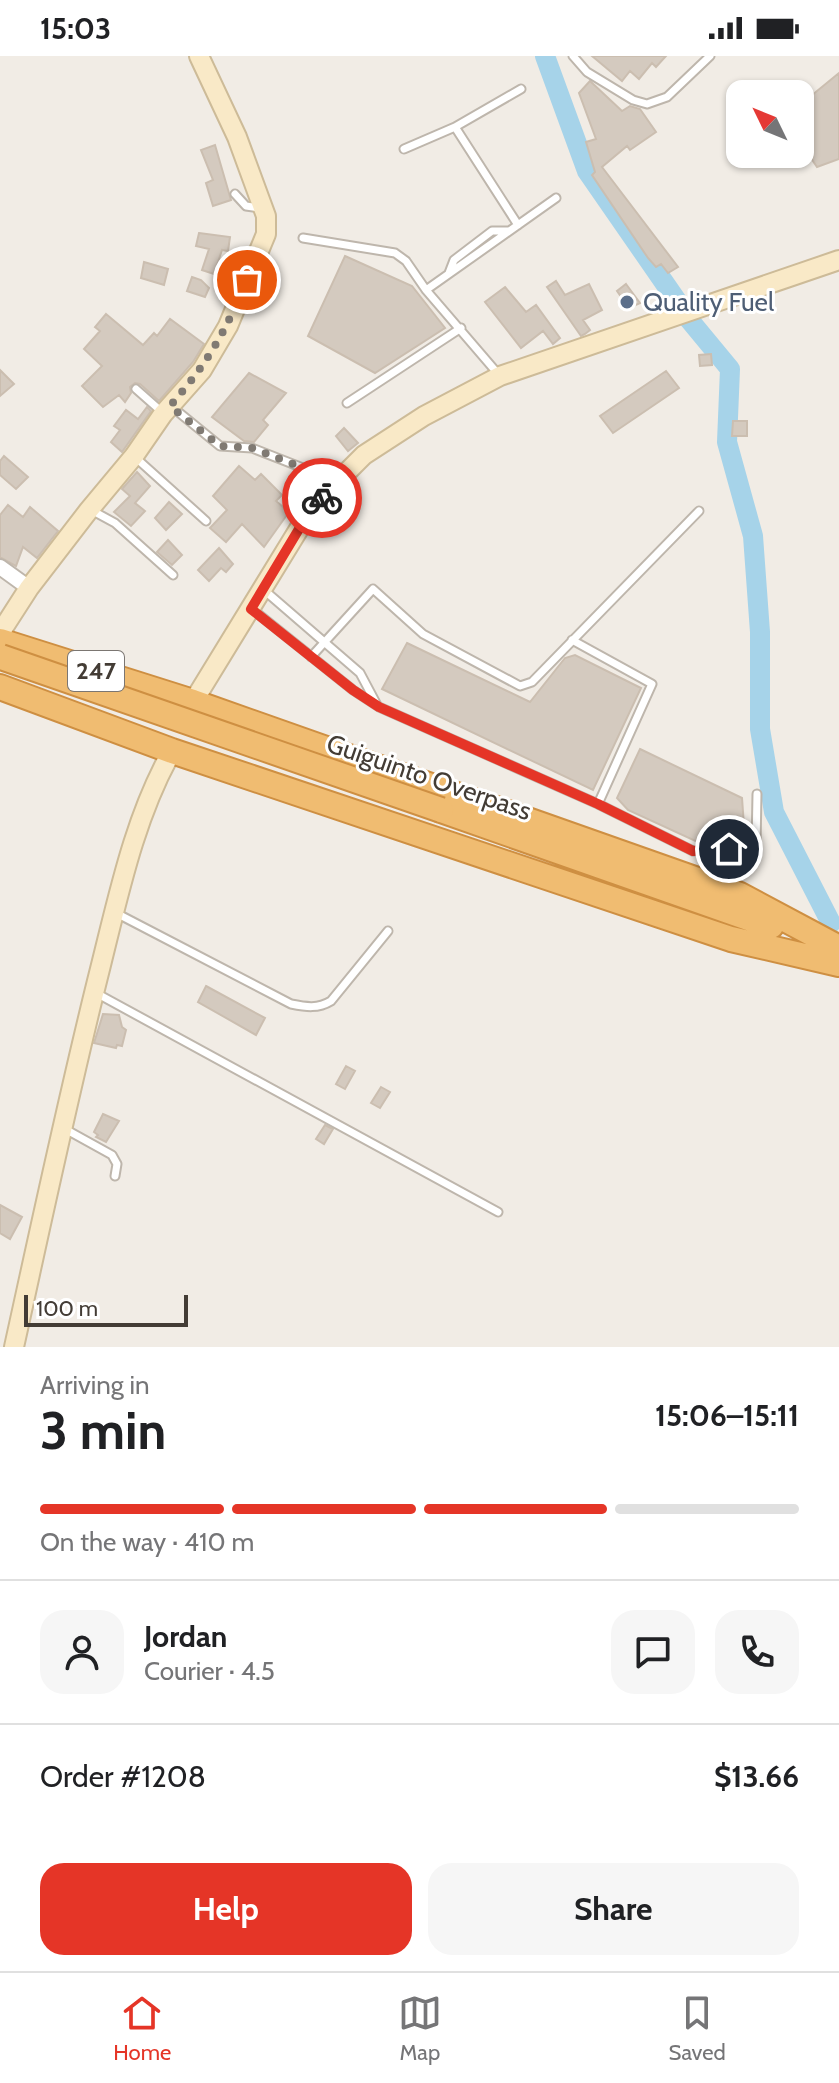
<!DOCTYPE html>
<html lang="en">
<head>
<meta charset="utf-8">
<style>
	body { margin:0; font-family:Cabin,sans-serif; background:#f6f6f6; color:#202124; height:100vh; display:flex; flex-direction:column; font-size:30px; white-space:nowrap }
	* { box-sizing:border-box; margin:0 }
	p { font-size:26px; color:#757577 }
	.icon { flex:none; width:44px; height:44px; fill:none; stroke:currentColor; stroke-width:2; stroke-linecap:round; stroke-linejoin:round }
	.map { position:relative; height:1291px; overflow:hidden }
	.details { display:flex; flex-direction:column; background:#fff; flex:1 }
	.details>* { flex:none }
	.needle { width:52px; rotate:313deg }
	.tools { position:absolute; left:726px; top:24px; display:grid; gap:16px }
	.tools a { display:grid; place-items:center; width:88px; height:88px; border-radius:16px; background:#fff; box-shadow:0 2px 6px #0004; font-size:40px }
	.scale { position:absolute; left:24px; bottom:20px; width:164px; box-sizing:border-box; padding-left:8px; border:4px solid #433c35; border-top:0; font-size:22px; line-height:28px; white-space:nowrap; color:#433c35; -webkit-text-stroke:6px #fff; paint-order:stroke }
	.pin { position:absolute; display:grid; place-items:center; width:68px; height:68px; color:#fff; margin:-34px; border:4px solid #fff; border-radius:50%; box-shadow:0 2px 8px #0007 }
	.courier { position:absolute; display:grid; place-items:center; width:80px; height:80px; margin:-40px; border:6px solid #e53527; border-radius:50%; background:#fff; color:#222; box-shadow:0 2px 10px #0007 }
	.headline em { font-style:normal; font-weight:700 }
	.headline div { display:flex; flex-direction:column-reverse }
	.headline { display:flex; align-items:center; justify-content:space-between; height:136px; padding:0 40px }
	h1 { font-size:52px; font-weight:700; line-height:60px }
	.bar { display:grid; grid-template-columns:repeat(4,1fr); gap:12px 8px; align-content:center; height:96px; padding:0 40px }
	.bar i { height:10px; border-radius:6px; background:#e0e0e0 }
	.bar .selected { background:#e53527 }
	.bar p { grid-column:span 4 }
	.line { display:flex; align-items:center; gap:20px; padding:0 40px; border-top:2px solid #e0e0e0 }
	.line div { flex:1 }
	.round { display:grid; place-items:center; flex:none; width:84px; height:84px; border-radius:24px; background:#f6f6f6 }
	.action { display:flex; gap:16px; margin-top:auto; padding:16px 40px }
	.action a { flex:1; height:92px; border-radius:24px; background:#e53527; color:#fff; font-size:32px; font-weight:700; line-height:92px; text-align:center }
	.action a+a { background:#f6f6f6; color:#202124 }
	.status { display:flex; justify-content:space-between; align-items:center; height:56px; padding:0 40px; background:#fff; direction:ltr }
	.status svg { height:22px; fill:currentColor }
	.dock { display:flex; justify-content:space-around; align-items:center; height:112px; border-top:2px solid #e0e0e0; background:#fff; font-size:22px; color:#757577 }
	.dock a { display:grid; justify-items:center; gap:4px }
	.dock .selected { color:#e53527 }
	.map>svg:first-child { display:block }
</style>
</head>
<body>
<div class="status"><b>15:03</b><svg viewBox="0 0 49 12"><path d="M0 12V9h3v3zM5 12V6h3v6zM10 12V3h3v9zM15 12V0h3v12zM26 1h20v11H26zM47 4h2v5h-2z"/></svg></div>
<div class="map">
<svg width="839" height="1291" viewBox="0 0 839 1291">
	<rect width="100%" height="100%" fill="#f1ece5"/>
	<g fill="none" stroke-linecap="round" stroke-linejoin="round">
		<path stroke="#a6d3e9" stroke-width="20" d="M545 0 587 115 677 245
			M687 261 730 313 727 386 753 480 760 576V673L774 756 831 867"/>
	</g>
	<path fill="#d4cabf" stroke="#cbbeb0" stroke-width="2" d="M592 0H666L656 11 652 7 639 23 630 15 622 25Z
		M839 17V103L817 111 800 86V49Z
		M590 25 622 55 630 50 640 53 656 76 630 94 627 90 602 111 678 211 668 217 661 208 656 211 648 202 592 119 595 116 586 86 596 83 579 37Z
		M215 89 231 144 213 150 206 127 213 124 201 94Z
		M199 177 230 181 228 195 222 194 214 218 202 214 209 193 196 190Z
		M345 200 412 230 445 272 375 317 308 280Z
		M144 206 168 213 164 229 141 222Z
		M192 221 201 224 209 232 205 241 187 235Z
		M556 225 565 239 589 228 602 254 583 264 590 274 585 278 581 280 547 231Z
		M626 228 640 247 629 252 617 235Z
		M505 231 526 256 536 249 560 282 553 288 543 275 521 292 485 246Z
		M106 258 143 289 154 277 157 280 170 263 204 288 193 306 159 345 140 328 135 327 130 331 131 337 125 346 119 339 103 351 82 330 102 310 84 293 100 275 95 271Z
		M711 298 712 309 700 310 699 299Z
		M0 314 14 328 0 340Z
		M666 315 679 332 613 377 600 360Z
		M249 317 286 337 263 364 268 369 254 386 244 385 212 361Z
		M147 351 151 355 122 396 111 386 120 374 114 370 126 354 138 363Z
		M733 365H747V380H732Z
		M344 372 358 387 348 395 336 380Z
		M4 400 28 421 16 433 0 419V405Z
		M239 410 255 424 261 418 282 439 276 445 289 456 264 491 242 468 226 486 210 472 227 454 213 440Z
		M137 416 150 430 135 447 145 455 131 470 114 456 130 440 122 433Z
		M169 446 182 458 166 474 155 462Z
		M8 449 23 461 30 451 58 475 37 502 23 491 16 510 0 501V459Z
		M168 484 182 499 172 509 157 496Z
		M219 492 233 508 226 516 221 512 209 525 198 514Z
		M407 587 530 646 565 602 575 599 641 632 593 734 382 633Z
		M640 693 742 742 745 784 702 788 628 754 617 742Z
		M206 930 265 962 256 979 198 946Z
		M103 958 119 959 122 971 126 974 122 990 117 989 116 992 94 987Z
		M346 1010 355 1015 345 1033 336 1028Z
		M381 1031 390 1036 380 1052 371 1047Z
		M103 1058 119 1065 106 1086 96 1081 98 1079 94 1076Z
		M325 1069 333 1073 324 1088 316 1083Z
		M0 1149 22 1161 10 1183 0 1177Z"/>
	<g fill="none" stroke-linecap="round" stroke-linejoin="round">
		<defs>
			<path id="lane" d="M573 0 587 16 633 44 647 48 667 41 710 0
				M455 71 521 33
				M404 93 455 71 518 169
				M235 138 246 150 259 152
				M303 182 395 197 406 205 426 234 499 319
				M449 217 454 204 492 175H509
				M426 234 556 142
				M136 333 162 356
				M347 347 461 272
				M171 350 220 390 252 392 321 419 331 428
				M136 402 206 465
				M91 454 115 467 173 519
				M264 534 360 617 377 649
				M252 553 353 634 379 651 598 748 693 795 756 790 757 738
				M572 584 652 628 598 748
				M311 601 373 533 423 578 520 630 532 626 699 455
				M116 857 291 948C306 951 318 953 331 945L388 875
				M96 937 498 1156
				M65 1073 112 1099 117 1108 115 1120"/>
			<path id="street" d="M0 511 29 532"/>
			<path id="secondary" d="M0 577 29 532 89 454 134 400 163 358 202 314 228 270 266 178V160L237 81 199 0
				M193 646 302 468 320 443 364 399 424 360 500 320 839 204
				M14 1291C42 1164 69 1036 101 909 119 837 135 760 172 695"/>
			<path id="highway" d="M0 585 193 646 740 839 839 892
				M0 631 172 695 731 883 839 908
				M441 754 771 870"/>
		</defs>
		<use href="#lane" stroke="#beb6ac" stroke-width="11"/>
		<use href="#street" stroke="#beb6ac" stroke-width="18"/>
		<use href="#secondary" stroke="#cdbb98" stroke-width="22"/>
		<use href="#highway" stroke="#ce8f42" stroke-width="28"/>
		<use href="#lane" stroke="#fff" stroke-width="7"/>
		<use href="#street" stroke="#fff" stroke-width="14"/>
		<use href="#secondary" stroke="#f9e9c7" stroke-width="18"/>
		<use href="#highway" stroke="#f0bc71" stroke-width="24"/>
		<defs>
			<path id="highway-bridge" d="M1 601 441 754"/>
		</defs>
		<use href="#highway-bridge" stroke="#ce8f42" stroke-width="28" stroke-linecap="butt"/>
		<use href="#highway-bridge" stroke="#f0bc71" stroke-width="24"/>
	</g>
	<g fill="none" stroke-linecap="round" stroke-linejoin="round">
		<path stroke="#807a73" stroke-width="8" stroke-dasharray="0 14.4" d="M247 224C224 278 209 305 170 350L220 390 252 392 321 419 333 429 322 442"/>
		<path stroke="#e53527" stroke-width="10" d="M322 442 302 468 251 553 353 634 379 651 598 748 693 795 729 793"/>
	</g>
	<circle fill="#5c6f8a" stroke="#fff" stroke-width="3" cx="627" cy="246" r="8"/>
	<g text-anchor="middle" stroke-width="6" stroke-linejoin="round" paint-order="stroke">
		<rect fill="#fff" stroke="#7b7672" stroke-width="2" x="68" y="595" width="56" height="40" rx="6"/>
		<g font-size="24" font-weight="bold" fill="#433c35">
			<text x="96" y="623">247</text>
		</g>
		<g font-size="26" fill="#4e5e75" stroke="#fff" text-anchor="start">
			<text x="643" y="255">Quality Fuel</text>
		</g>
		<g font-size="26" fill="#433c35" stroke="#fff">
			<text transform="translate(429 721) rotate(19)" y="9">Guiguinto Overpass</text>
		</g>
	</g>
</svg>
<div class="tools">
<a><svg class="needle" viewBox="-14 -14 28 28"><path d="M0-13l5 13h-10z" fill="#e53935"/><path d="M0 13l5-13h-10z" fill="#757577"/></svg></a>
</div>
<div class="scale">100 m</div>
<div class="pin" style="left:247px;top:224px;background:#ea580c"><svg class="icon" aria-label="bag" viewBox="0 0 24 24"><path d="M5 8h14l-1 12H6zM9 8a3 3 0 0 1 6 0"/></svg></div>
<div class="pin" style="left:729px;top:793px;background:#1f2937"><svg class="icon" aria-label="home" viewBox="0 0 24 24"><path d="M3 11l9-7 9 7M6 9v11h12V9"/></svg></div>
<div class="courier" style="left:322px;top:442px"><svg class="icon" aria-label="bike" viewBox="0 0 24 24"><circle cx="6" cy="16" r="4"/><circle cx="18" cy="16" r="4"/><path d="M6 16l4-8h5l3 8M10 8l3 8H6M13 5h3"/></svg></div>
</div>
<section class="details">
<div class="headline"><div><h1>3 min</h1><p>Arriving in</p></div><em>15:06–15:11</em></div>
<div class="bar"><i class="selected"></i><i class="selected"></i><i class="selected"></i><i></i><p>On the way · 410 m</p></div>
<div class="line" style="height:144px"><a class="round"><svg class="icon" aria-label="person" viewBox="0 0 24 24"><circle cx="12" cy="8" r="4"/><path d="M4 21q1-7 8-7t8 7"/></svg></a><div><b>Jordan</b><p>Courier · 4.5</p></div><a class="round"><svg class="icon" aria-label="chat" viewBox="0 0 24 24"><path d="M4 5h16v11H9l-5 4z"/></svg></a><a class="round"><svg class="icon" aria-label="phone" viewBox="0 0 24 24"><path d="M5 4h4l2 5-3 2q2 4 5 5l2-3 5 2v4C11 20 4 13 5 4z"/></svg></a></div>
<div class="line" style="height:104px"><div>Order #1208</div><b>$13.66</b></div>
<div class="action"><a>Help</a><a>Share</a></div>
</section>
<nav class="dock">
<a class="selected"><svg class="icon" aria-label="home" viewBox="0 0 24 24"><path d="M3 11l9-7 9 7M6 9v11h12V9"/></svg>Home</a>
<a><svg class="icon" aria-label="map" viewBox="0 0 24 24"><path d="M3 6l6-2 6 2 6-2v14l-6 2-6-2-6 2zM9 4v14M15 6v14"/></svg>Map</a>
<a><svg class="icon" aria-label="saved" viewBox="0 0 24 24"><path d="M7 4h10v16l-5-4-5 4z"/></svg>Saved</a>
</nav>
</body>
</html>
